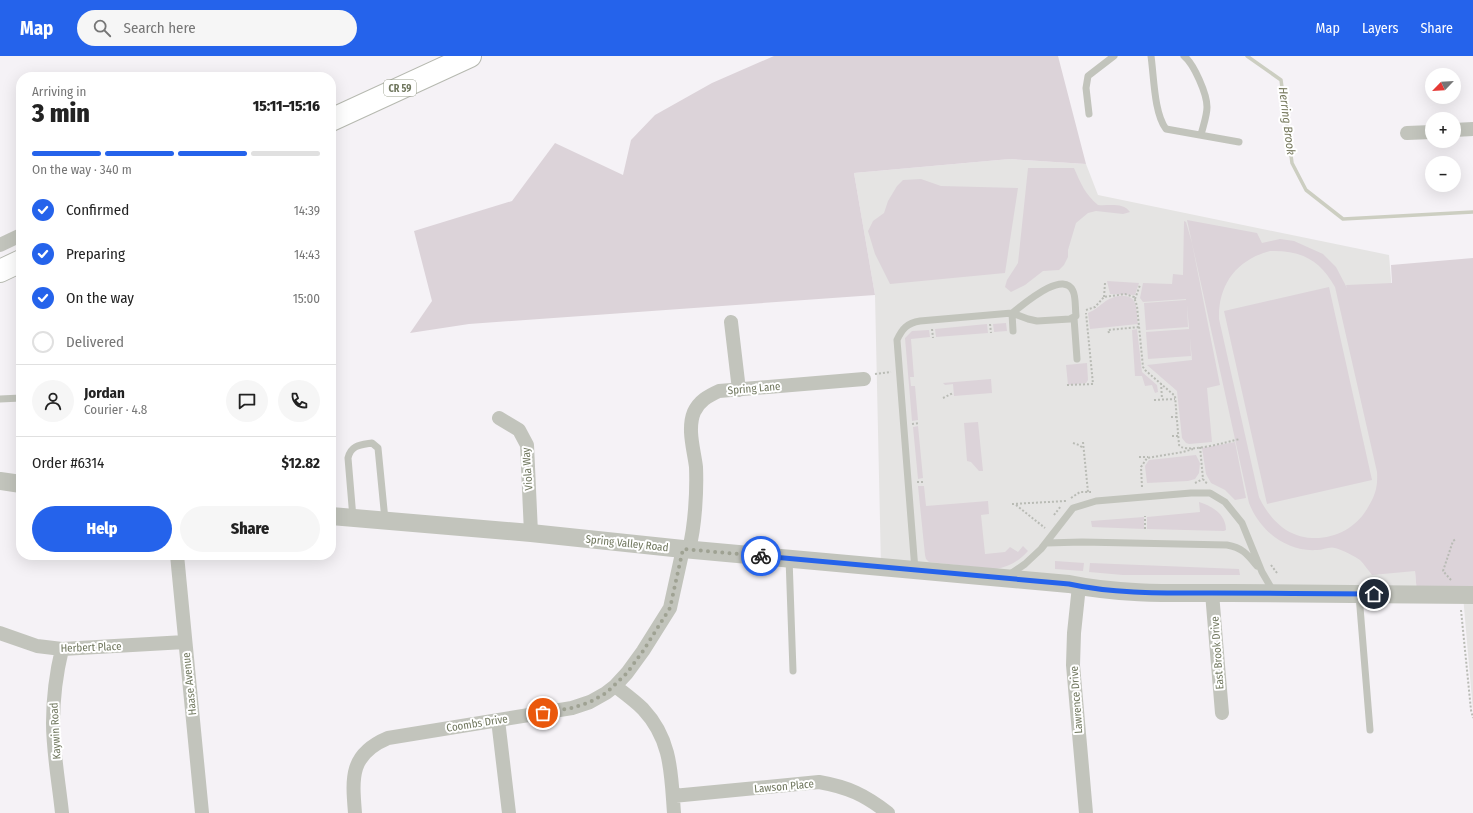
<!DOCTYPE html>
<html lang="en">
<head>
<meta charset="utf-8">
<style>
	body { margin:0; font-family:"Fira Sans Condensed",sans-serif; background:#f6f6f6; color:#222; height:100vh; display:flex; flex-direction:column; font-size:15px; white-space:nowrap }
	* { box-sizing:border-box; margin:0 }
	p { font-size:13px; color:#767676 }
	.icon { flex:none; width:22px; height:22px; fill:none; stroke:currentColor; stroke-width:2; stroke-linecap:round; stroke-linejoin:round }
	.map { position:relative; flex:1; overflow:hidden }
	.side { position:absolute; left:16px; top:16px; width:320px; height:488px; display:flex; flex-direction:column; background:#fff; border-radius:16px; box-shadow:0 4px 16px #0002 }
	.side>* { flex:none }
	.needle { width:26px; rotate:245deg }
	.fabs { position:absolute; left:1425px; top:12px; display:grid; gap:8px }
	.fabs a { display:grid; place-items:center; width:36px; height:36px; border-radius:50%; background:#fff; box-shadow:0 4px 16px #0002; font-size:20px }
	.pin { position:absolute; display:grid; place-items:center; width:34px; height:34px; color:#fff; margin:-17px; border:2px solid #fff; border-radius:50%; box-shadow:0 1px 4px #0007 }
	.courier { position:absolute; display:grid; place-items:center; width:40px; height:40px; margin:-20px; border:3px solid #2563eb; border-radius:50%; background:#fff; color:#222; box-shadow:0 1px 5px #0007 }
	.summary em { font-style:normal; font-weight:800 }
	.summary div { display:flex; flex-direction:column-reverse }
	.summary { display:flex; align-items:center; justify-content:space-between; height:68px; padding:0 16px }
	h1 { font-size:26px; font-weight:800; line-height:30px }
	.bar { display:grid; grid-template-columns:repeat(4,1fr); gap:6px 4px; align-content:center; height:48px; padding:0 16px }
	.bar i { height:5px; border-radius:3px; background:#e0e0e0 }
	.bar .active { background:#2563eb }
	.bar p { grid-column:span 4 }
	.line { display:flex; align-items:center; gap:10px; padding:0 16px; border-top:1px solid #e0e0e0 }
	.line div { flex:1 }
	.round { display:grid; place-items:center; flex:none; width:42px; height:42px; border-radius:21px; background:#f6f6f6 }
	ol { padding:0 16px; list-style:none }
	li { display:flex; align-items:center; gap:12px; height:44px }
	li p { margin-inline-start:auto }
	li .icon { padding:4px; border-radius:50%; background:#2563eb; color:#fff; stroke-width:4 }
	li:last-child { color:#767676 }
	li i { width:22px; height:22px; border:2px solid #e0e0e0; border-radius:50% }
	.primary-button { display:flex; gap:8px; margin-top:auto; padding:8px 16px }
	.primary-button a { flex:1; height:46px; border-radius:24px; background:#2563eb; color:#fff; font-size:16px; font-weight:800; line-height:46px; text-align:center }
	.primary-button a+a { background:#f6f6f6; color:#222 }
	header { display:flex; align-items:center; gap:24px; box-sizing:border-box; height:56px; padding:0 20px; background:#2563eb; color:#fff }
	header strong { font-size:19px }
	nav { display:flex; gap:22px; margin-inline-start:auto; font-size:14px }
	.search { width:280px; height:36px; background:#f6f6f6; display:flex; align-items:center; gap:10px; box-sizing:border-box; padding:0 14px; border-radius:22px; color:#767676; font-size:15px }
	.map>svg:first-child { display:block }
</style>
</head>
<body>
<header>
<strong>Map</strong>
<div class="search"><svg class="icon" aria-label="search" viewBox="0 0 24 24"><circle cx="10" cy="10" r="6"/><path d="M15 15l6 6"/></svg>Search here</div>
<nav><a>Map</a><a>Layers</a><a>Share</a></nav>
</header>
<div class="map">
<svg width="1473" height="757" viewBox="0 0 1473 757">
	<rect width="100%" height="100%" fill="#f5f2f6"/>
	<path fill="#e5e4e3" d="M1010 103 1086 108 1098 139 1389 199 1417 538 1212 537 881 511 875 239 854 117Z
		M1463 539H1473V655L1465 563Z"/>
	<path fill="#dcd3d9" fill-rule="evenodd" d="M774 0H1058L1086 108 1010 103 854 117 875 239 469 268 410 277 432 245 414 175 512 145 555 87 623 119 631 84 655 59 712 27Z
		M1028 112H1074C1081 128 1085 138 1098 149 1109 150 1123 146 1130 156L1123 158 1096 155 1088 157 1076 167 1068 194V201L1064 209 1059 214 1043 215 1025 229 1011 236 1005 231 1007 224 1018 207Z
		M921 123 941 130 1018 132 1005 217 890 228 875 198 868 175 873 165 884 157 888 145 897 130 903 124Z
		M1187 164 1257 177 1262 187 1280 183 1294 185 1323 198 1336 211 1347 232 1346 229 1392 227 1391 209 1473 202V539L1417 538 1415 515 1372 519C1368 514 1364 508 1360 504 1356 501 1341 493 1335 492 1330 490 1323 494 1317 494 1286 496 1260 475 1249 447ZM1270 195C1301 194 1320 204 1335 231L1377 416C1378 432 1375 440 1367 453 1351 480 1314 491 1286 474 1274 466 1265 454 1259 441L1219 263C1218 229 1236 204 1270 195Z
		M1184 165 1186 166 1192 187 1220 329 1207 332 1212 386 1189 388 1186 387 1182 382 1177 335 1147 309 1192 304 1190 282 1191 300 1148 303 1146 276 1189 273 1187 249 1188 271 1146 274 1144 247 1186 244V243L1143 246 1140 242 1143 227 1172 228 1173 218 1183 219Z
		M1107 225 1139 227 1135 239 1110 238Z
		M1329 231 1372 424 1267 448 1224 255Z
		M1119 240C1139 238 1136 253 1138 268L1090 273 1088 257C1102 251 1103 243 1119 240Z
		M1006 267 1007 275 994 276 993 268Z
		M987 268 988 277 936 281 935 273Z
		M1137 273 1142 316 1157 329 1158 336 1155 337 1152 329 1145 330 1142 320H1135L1132 274Z
		M929 274 930 281 911 283 914 321H910L911 330H915L918 364 912 365 905 282 912 275Z
		M1087 307 1088 324 1086 327 1068 329 1066 309Z
		M991 323 992 337 954 340 953 328 945 329 943 327Z
		M978 366 983 415H979L971 406 967 405 964 367Z
		M918 370 923 422 918 423 913 371Z
		M1235 386 1246 442 1235 444 1225 434 1211 427 1206 418 1202 392Z
		M1196 399 1200 407 1199 417 1195 423 1188 425 1147 427 1145 410 1149 404Z
		M918 430H924L926 450 988 445 989 458 981 459 985 498 1005 496 1010 491 1018 496 1023 490 1028 495C1019 505 1009 511 995 513L929 506 926 503 925 499Z
		M1199 446C1212 450 1226 458 1226 474L1224 475 1147 473V461L1200 456Z
		M1144 461V473L1092 471 1091 465Z
		M1055 505 1084 507 1083 515 1055 513Z
		M1090 507 1239 513 1240 519H1123L1089 516Z"/>
	<g fill="none" stroke-linecap="round" stroke-linejoin="round">
		<path stroke="#cccec1" stroke-width="3.5" d="M1247 0 1281 24 1292 107 1306 134 1343 163 1473 156"/>
		<defs>
			<path id="primary" d="M331 64 470 0
				M0 215 21 205"/>
		</defs>
		<use href="#primary" stroke="#b6b9b0" stroke-width="24"/>
		<path stroke="#b9bbb5" stroke-width="2" stroke-dasharray="2 2" stroke-linecap="butt" d="M1104 241 1105 227
			M1135 243 1140 229
			M1086 254 1095 251 1104 241 1125 238 1134 241 1137 250 1143 311 1145 314 1175 340 1179 389 1181 391C1194 396 1226 386 1240 383
			M990 268 991 277
			M932 273 933 282
			M1109 277 1108 274 1139 271
			M875 318 891 316
			M1161 327 1162 343
			M1067 329 1093 328 1086 257
			M943 342 953 337
			M1154 344 1175 343
			M1171 361H1177
			M912 368 919 367
			M1172 380H1179
			M1083 386 1088 436
			M1073 387 1079 389 1083 392
			M1200 391 1203 423 1205 426 1207 427
			M1139 401H1148
			M917 426H924
			M1195 427 1203 423
			M1142 431 1141 411 1147 402 1183 396 1193 393
			M1071 442 1080 436H1091
			M1012 448 1066 445
			M1016 449 1045 472
			M1054 459 1061 450
			M1145 473V460
			M1271 509 1277 517
			M1451 524 1443 515 1453 485 1456 483
			M1461 554 1471 654 1473 662"/>
		<path stroke="#c2c4bc" stroke-width="7" d="M1151 0C1154 21 1154 57 1166 73L1239 86
			M1184 0C1194 8 1207 38 1207 51 1207 60 1203 70 1201 79
			M1089 58 1086 32 1088 20 1114 0
			M1012 257 1013 275
			M1074 262 1077 303
			M0 343 21 342
			M353 462 348 402C351 389 360 389 372 387L378 392 385 464
			M1046 487 1082 486 1227 489C1243 492 1247 498 1257 510
			M789 502 793 615
			M915 514 897 284C902 273 907 267 920 265L1012 257 1028 263 1037 265 1070 263 1076 260C1075 252 1076 241 1073 235 1063 213 1023 249 1012 257
			M1009 519 1025 508 1041 493 1073 452 1096 445 1191 437H1210L1225 446 1242 467 1262 516 1273 535
			M1359 539 1370 674"/>
		<path stroke="#c2c4bc" stroke-width="14" d="M1454 74 1473 73
			M1407 77 1432 76
			M0 189 21 179
			M731 266 739 334
			M499 362 519 374 527 389 531 477
			M689 493C695 470 697 435 696 411 694 394 687 373 694 356 699 345 708 340 719 335L864 323
			M177 499 202 757
			M1079 530 1074 577 1073 609 1086 757
			M1212 537 1222 657
			M0 577 37 590 62 593 185 586
			M615 630C624 637 635 645 643 653 672 684 671 718 674 757
			M498 664 509 757
			M673 740 819 726C848 731 865 739 888 757
			M62 757C59 728 53 696 53 667 53 642 56 618 62 593
			M355 757C352 721 350 698 388 682L572 652 590 646 606 637 615 630 627 617 643 595 670 552 683 493"/>
		<path stroke="#c2c4bc" stroke-width="18" d="M0 425 21 428
			M331 460 531 477 683 493 1069 528C1122 539 1177 537 1231 537 1312 538 1392 538 1473 539"/>
		<use href="#primary" stroke="#fff" stroke-width="22"/>
	</g>
	<g fill="none" stroke-linecap="round" stroke-linejoin="round">
		<path stroke="#9fa293" stroke-width="4" stroke-dasharray="0 7.2" d="M543 657 572 652 590 646 606 637 627 617 643 595 670 552 683 493 761 500"/>
		<path stroke="#2563eb" stroke-width="5" d="M761 500 1069 528C1115 538 1164 537 1212 537 1266 537 1320 538 1374 538"/>
	</g>
	<g text-anchor="middle" stroke-width="4" stroke-linejoin="round" paint-order="stroke">
		<rect fill="#fff" stroke="#9ba08e" stroke-width="1" x="384" y="24" width="32" height="16" rx="3"/>
		<g font-size="10" font-weight="bold" fill="#70775e">
			<text x="400" y="36">CR 59</text>
		</g>
		<g font-size="11" fill="#70775e" stroke="#fff">
			<text transform="translate(754 332) rotate(-5)" y="4">Spring Lane</text>
			<text transform="translate(527 413) rotate(-94)" y="4">Viola Way</text>
			<text transform="translate(627 487) rotate(6)" y="4">Spring Valley Road</text>
			<text transform="translate(91 591) rotate(-2)" y="4">Herbert Place</text>
			<text transform="translate(1217 597) rotate(-94)" y="4">East Brook Drive</text>
			<text transform="translate(189 628) rotate(-96)" y="4">Haase Avenue</text>
			<text transform="translate(1076 644) rotate(-94)" y="4">Lawrence Drive</text>
			<text transform="translate(477 667) rotate(-9)" y="4">Coombs Drive</text>
			<text transform="translate(55 675) rotate(-93)" y="4">Kaywin Road</text>
			<text transform="translate(784 730) rotate(-5)" y="4">Lawson Place</text>
		</g>
		<g font-size="12" font-style="italic" fill="#76785c" stroke="#fff">
			<text transform="translate(1287 65) rotate(83)" y="4">Herring Brook</text>
		</g>
	</g>
</svg>
<div class="fabs">
<a><svg class="needle" viewBox="-14 -14 28 28"><path d="M0-13l5 13h-10z" fill="#e53935"/><path d="M0 13l5-13h-10z" fill="#767676"/></svg></a>
<a>+</a>
<a>−</a>
</div>
<div class="pin" style="left:543px;top:657px;background:#ea580c"><svg class="icon" aria-label="bag" viewBox="0 0 24 24"><path d="M5 8h14l-1 12H6zM9 8a3 3 0 0 1 6 0"/></svg></div>
<div class="pin" style="left:1374px;top:538px;background:#1f2937"><svg class="icon" aria-label="home" viewBox="0 0 24 24"><path d="M3 11l9-7 9 7M6 9v11h12V9"/></svg></div>
<div class="courier" style="left:761px;top:500px"><svg class="icon" aria-label="bike" viewBox="0 0 24 24"><circle cx="6" cy="16" r="4"/><circle cx="18" cy="16" r="4"/><path d="M6 16l4-8h5l3 8M10 8l3 8H6M13 5h3"/></svg></div>
<section class="side">
<div class="summary"><div><h1>3 min</h1><p>Arriving in</p></div><em>15:11–15:16</em></div>
<div class="bar"><i class="active"></i><i class="active"></i><i class="active"></i><i></i><p>On the way · 340 m</p></div>
<ol>
<li><svg class="icon" aria-label="check" viewBox="0 0 24 24"><path d="M5 12l5 5 9-10"/></svg>Confirmed<p>14:39</p></li>
<li><svg class="icon" aria-label="check" viewBox="0 0 24 24"><path d="M5 12l5 5 9-10"/></svg>Preparing<p>14:43</p></li>
<li><svg class="icon" aria-label="check" viewBox="0 0 24 24"><path d="M5 12l5 5 9-10"/></svg>On the way<p>15:00</p></li>
<li><i></i>Delivered</li>
</ol>
<div class="line" style="height:72px"><a class="round"><svg class="icon" aria-label="person" viewBox="0 0 24 24"><circle cx="12" cy="8" r="4"/><path d="M4 21q1-7 8-7t8 7"/></svg></a><div><b>Jordan</b><p>Courier · 4.8</p></div><a class="round"><svg class="icon" aria-label="chat" viewBox="0 0 24 24"><path d="M4 5h16v11H9l-5 4z"/></svg></a><a class="round"><svg class="icon" aria-label="phone" viewBox="0 0 24 24"><path d="M5 4h4l2 5-3 2q2 4 5 5l2-3 5 2v4C11 20 4 13 5 4z"/></svg></a></div>
<div class="line" style="height:52px"><div>Order #6314</div><b>$12.82</b></div>
<div class="primary-button"><a>Help</a><a>Share</a></div>
</section>
</div>
</body>
</html>
